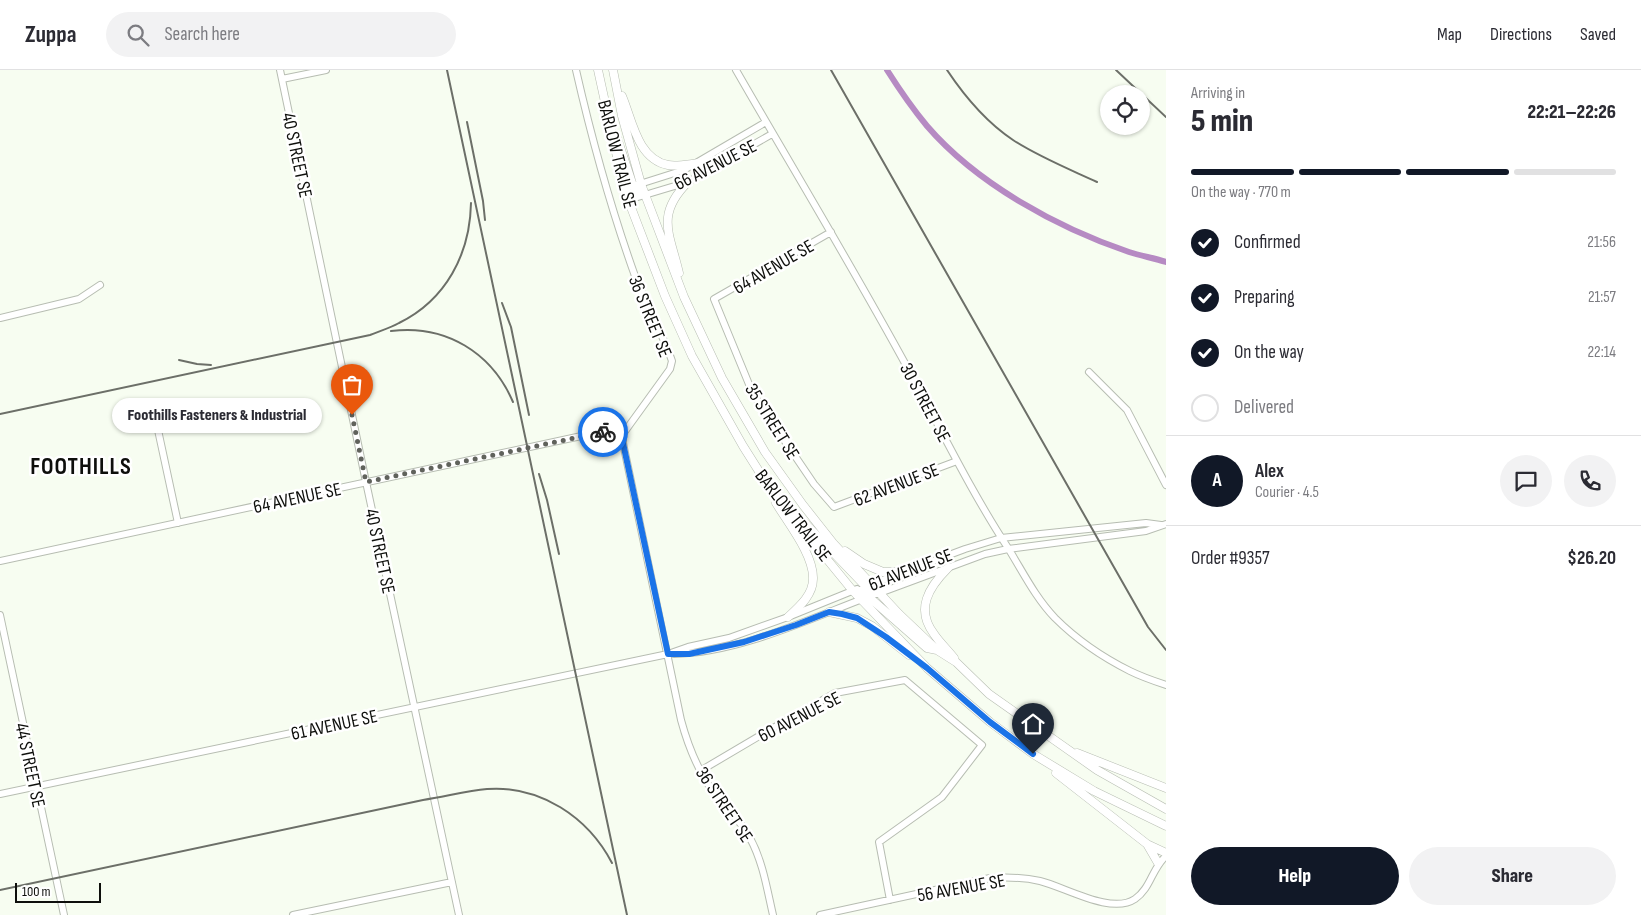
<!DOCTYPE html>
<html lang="en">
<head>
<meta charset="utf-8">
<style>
	body { margin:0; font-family:"Sofia Sans Condensed",sans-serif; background:#f2f2f3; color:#2b2b33; height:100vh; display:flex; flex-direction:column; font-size:19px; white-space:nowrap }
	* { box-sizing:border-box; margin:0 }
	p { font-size:16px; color:#7c7c81 }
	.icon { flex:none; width:28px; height:28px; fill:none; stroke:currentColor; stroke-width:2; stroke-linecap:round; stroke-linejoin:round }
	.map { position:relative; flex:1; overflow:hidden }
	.panel { display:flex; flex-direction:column; background:#fff; width:475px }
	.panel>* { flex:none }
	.buttons { position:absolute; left:1100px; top:15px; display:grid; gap:10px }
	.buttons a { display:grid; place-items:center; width:50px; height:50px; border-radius:50%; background:#fff; box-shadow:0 1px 4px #0004; font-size:25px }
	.scale { position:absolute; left:15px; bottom:12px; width:86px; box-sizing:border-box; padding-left:5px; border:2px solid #0e0f0c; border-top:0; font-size:14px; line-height:18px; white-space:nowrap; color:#0e0f0c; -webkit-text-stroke:4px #fff; paint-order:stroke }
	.pin { position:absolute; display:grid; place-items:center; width:42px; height:42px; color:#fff; margin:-51px -21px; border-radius:50% 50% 50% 0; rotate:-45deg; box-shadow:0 0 5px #0007 }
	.pin .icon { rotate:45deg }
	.courier { position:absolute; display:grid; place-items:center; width:50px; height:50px; margin:-25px; border:4px solid #1a73e8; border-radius:50%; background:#fff; color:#222; box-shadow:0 1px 6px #0007 }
	.bubble { position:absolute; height:35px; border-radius:18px; background:#fff; box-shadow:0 1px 4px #0004; font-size:16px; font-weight:800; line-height:35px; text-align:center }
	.overview em { font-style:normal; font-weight:800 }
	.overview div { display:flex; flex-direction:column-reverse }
	.overview { display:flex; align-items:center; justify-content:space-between; height:85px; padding:0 25px }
	h1 { font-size:32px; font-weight:800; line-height:38px }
	.bar { display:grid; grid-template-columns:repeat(4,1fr); gap:8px 5px; align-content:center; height:60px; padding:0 25px }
	.bar i { height:6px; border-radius:4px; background:#e1e1e2 }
	.bar .current { background:#111827 }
	.bar p { grid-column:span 4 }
	.line { display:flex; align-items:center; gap:12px; padding:0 25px; border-top:1px solid #e1e1e2 }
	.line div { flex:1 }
	.round { display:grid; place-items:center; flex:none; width:52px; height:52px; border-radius:26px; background:#f2f2f3 }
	ol { padding:0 25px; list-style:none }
	li { display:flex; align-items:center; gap:15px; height:55px }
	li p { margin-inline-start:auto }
	li .icon { padding:5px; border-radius:50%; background:#111827; color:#fff; stroke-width:4 }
	li:last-child { color:#7c7c81 }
	li i { width:28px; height:28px; border:2px solid #e1e1e2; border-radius:50% }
	.cta { display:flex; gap:10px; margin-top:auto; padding:10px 25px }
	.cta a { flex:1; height:58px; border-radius:30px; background:#111827; color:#fff; font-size:20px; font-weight:800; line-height:58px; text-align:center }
	.cta a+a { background:#f2f2f3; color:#2b2b33 }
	header { display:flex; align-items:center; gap:30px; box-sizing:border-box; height:70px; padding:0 25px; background:#fff; border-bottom:1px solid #e1e1e2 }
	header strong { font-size:24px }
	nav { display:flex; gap:28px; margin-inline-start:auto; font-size:18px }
	.search { width:350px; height:45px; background:#f2f2f3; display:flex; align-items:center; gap:12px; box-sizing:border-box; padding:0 18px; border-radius:28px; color:#7c7c81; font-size:19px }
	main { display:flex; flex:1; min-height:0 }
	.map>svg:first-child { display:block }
</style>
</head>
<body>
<header>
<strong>Zuppa</strong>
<div class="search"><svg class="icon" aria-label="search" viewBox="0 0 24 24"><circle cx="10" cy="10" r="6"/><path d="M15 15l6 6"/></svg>Search here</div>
<nav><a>Map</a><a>Directions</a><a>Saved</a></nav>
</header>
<main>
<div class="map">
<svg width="1166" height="845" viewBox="0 0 1166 845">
	<rect width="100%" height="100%" fill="#f7fdf1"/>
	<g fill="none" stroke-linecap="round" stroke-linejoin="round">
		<path stroke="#b68ac3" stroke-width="6" d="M887 0C899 19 912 38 927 56 977 114 1058 158 1129 182 1141 186 1154 188 1166 192"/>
		<defs>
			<path id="minor" d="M280 0 366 412 459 845
				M576 0C592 70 611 139 635 206 646 235 662 262 672 291L670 299 623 364V373L681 650C688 676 698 701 714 723 725 739 741 750 750 768 763 792 767 819 773 845
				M736 0C793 99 852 196 907 297 940 357 970 420 1008 478 1023 502 1035 527 1055 548 1076 569 1104 588 1130 601 1142 607 1154 611 1166 615
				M282 9 326 0
				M624 119 684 100 766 52
				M628 130 688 112 772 64
				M831 162 714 229 753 324 814 414 834 437 957 391
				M0 248 79 229 100 215
				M1089 302 1127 340 1166 415
				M158 360 178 453
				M0 491 600 362 623 364
				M869 515 965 479 1001 468 1146 453 1161 455
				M877 524 985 484 1008 479 1146 461 1166 454
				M0 545 64 845
				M674 584C737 583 807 550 865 528
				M700 701 766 662 835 623 905 610 982 675 942 727 879 772 890 830
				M0 724 668 584 688 577 729 568 788 547 857 519
				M293 845 452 812
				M820 845 990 808C1007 807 1023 807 1040 811 1065 817 1111 845 1135 829 1151 818 1152 798 1166 786"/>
			<path id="major" d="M598 0 624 119 665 226 692 286 743 376 772 422 853 521 927 598 990 652 1033 684 1094 721 1166 756
				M613 0 622 46 641 114 684 227 722 308 765 382 803 435 833 473 899 544 937 580 956 592 989 624 1097 700 1166 739
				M622 26C632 49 637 89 668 95 677 97 689 94 699 93
				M616 65 632 113 637 122 645 125
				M679 203C670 164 655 145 688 112
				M776 433C788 453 814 485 813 509 813 525 799 537 788 547
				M792 443 800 448 872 523H879
				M845 481 864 494 883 502 910 501
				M948 498C929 517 915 539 934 564 940 573 948 580 954 588
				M853 521H862L927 578 937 580
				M829 542 857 548 872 556 909 585
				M1077 683 1166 718
				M1056 703 1147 774 1166 783
				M1147 774 1158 793"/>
		</defs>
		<use href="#minor" stroke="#b7bdb2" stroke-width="8"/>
		<use href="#major" stroke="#b7bdb2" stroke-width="9"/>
		<use href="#minor" stroke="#fff" stroke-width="6"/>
		<use href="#major" stroke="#fff" stroke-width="8"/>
		<path stroke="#6c6f68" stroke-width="2" d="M447 0 627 845
			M831 0 1148 557 1166 580
			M947 0C965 27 986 52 1013 70 1039 87 1069 99 1097 112
			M1116 0 1166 47
			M467 52 483 131 485 150
			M502 233 511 257 529 345
			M391 261C446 254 492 283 513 332
			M179 290 197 294 211 295
			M0 344 370 265C380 261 390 258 399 253 446 230 470 184 471 133
			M539 404 547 430 559 484
			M0 820 423 730C444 727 466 721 487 719 540 715 588 747 612 793"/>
	</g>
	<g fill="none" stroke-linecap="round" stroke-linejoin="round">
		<path stroke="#60625c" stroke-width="5" stroke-dasharray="0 9" d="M352 345 366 412 603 362"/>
		<path stroke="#1a73e8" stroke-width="6" d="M603 362 623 364V373L626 387 668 584H689L744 572 796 555 829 542 842 544 857 548 886 567 927 598 990 652 1033 684"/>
	</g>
	<g text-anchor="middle" stroke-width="5" stroke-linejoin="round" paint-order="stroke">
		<g font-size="19" fill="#0e0f0c" stroke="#fff">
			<text transform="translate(618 84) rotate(76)" y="7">BARLOW TRAIL SE</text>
			<text transform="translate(298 85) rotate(78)" y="7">40 STREET SE</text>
			<text transform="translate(715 94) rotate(-27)" y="7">66 AVENUE SE</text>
			<text transform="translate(773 196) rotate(-30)" y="7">64 AVENUE SE</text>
			<text transform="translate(651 246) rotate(68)" y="7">36 STREET SE</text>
			<text transform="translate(926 332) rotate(62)" y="7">30 STREET SE</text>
			<text transform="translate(773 351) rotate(58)" y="7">35 STREET SE</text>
			<text transform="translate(896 414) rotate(-21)" y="7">62 AVENUE SE</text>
			<text transform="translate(297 427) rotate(-12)" y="7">64 AVENUE SE</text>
			<text transform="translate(794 445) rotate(52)" y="7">BARLOW TRAIL SE</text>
			<text transform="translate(381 481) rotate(78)" y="7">40 STREET SE</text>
			<text transform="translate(910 499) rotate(-21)" y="7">61 AVENUE SE</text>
			<text transform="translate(799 646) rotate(-27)" y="7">60 AVENUE SE</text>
			<text transform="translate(334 654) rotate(-12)" y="7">61 AVENUE SE</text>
			<text transform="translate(31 695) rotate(78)" y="7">44 STREET SE</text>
			<text transform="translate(725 734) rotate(56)" y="7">36 STREET SE</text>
			<text transform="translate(961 817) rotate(-10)" y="7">56 AVENUE SE</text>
		</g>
		<g font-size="24" font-weight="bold" letter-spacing="1" fill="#0e0f0c" stroke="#fff">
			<text x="81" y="404">FOOTHILLS</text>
		</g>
	</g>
</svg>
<div class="buttons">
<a><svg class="icon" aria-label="locate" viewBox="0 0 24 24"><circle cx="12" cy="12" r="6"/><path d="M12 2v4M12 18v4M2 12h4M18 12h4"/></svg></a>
</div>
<div class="scale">100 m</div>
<div class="pin" style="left:352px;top:345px;background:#ea580c"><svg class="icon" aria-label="bag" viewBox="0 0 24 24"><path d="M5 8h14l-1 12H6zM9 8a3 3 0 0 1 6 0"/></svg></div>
<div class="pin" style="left:1033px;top:684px;background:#1f2937"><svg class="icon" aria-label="home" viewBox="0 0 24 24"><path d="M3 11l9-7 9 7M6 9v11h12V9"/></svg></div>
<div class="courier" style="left:603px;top:362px"><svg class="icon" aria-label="bike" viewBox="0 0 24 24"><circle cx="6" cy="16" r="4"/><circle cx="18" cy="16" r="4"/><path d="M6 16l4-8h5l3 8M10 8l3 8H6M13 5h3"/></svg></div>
<div class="bubble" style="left:112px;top:328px;width:210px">Foothills Fasteners &amp; Industrial</div>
</div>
<section class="panel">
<div class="overview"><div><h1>5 min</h1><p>Arriving in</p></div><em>22:21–22:26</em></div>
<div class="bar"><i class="current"></i><i class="current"></i><i class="current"></i><i></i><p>On the way · 770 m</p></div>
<ol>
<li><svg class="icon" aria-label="check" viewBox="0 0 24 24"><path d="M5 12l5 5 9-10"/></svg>Confirmed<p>21:56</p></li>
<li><svg class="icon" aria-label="check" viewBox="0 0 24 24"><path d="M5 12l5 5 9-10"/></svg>Preparing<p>21:57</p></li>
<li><svg class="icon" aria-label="check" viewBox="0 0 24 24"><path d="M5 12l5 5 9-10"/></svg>On the way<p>22:14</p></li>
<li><i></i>Delivered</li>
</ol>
<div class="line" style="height:90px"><b class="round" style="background:#111827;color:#fff">A</b><div><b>Alex</b><p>Courier · 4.5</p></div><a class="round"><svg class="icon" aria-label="chat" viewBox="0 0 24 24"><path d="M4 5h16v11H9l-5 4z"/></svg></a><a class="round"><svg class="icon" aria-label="phone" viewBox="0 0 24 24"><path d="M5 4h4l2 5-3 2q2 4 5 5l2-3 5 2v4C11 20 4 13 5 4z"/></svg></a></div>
<div class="line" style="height:65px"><div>Order #9357</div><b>$26.20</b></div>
<div class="cta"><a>Help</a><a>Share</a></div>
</section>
</main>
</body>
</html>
